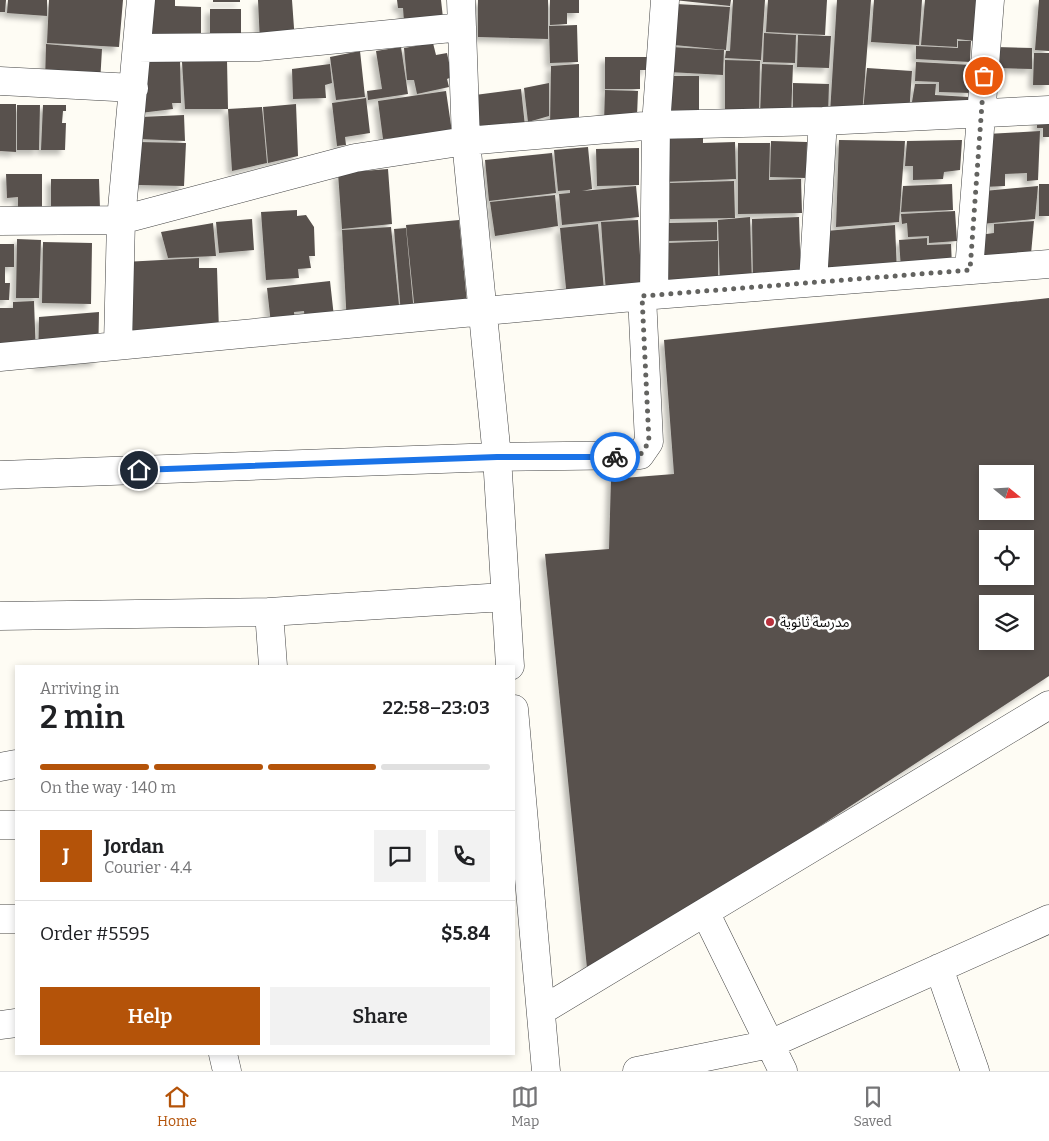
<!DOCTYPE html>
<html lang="en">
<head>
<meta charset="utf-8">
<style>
	body { margin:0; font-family:Bitter,"Noto Sans Arabic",serif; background:#f2f2f2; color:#202124; height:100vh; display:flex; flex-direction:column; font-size:19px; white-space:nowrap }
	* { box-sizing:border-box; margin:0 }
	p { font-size:16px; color:#757577 }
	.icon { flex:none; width:28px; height:28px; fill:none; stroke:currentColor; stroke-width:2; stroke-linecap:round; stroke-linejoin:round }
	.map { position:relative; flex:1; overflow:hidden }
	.sheet { position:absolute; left:15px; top:665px; width:500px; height:390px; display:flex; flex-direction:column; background:#fff; border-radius:0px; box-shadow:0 2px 8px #0003 }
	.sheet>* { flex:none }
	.needle { width:32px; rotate:108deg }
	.controls { position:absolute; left:979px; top:465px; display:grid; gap:10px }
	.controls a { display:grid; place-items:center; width:55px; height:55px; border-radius:0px; background:#fff; box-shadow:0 2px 8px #0003; font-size:25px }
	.pin { position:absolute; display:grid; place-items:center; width:42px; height:42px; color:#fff; margin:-21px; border:2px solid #fff; border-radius:50%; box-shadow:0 1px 5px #0007 }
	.courier { position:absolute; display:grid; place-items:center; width:50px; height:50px; margin:-25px; border:4px solid #1a73e8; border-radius:50%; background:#fff; color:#222; box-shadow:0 1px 6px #0007 }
	.summary em { font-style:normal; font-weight:600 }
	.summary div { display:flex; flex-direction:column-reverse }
	.summary { display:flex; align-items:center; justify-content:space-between; height:85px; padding:0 25px }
	h1 { font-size:32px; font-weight:600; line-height:38px }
	.bar { display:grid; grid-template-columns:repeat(4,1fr); gap:8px 5px; align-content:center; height:60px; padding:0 25px }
	.bar i { height:6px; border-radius:4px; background:#e0e0e0 }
	.bar .active { background:#b45309 }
	.bar p { grid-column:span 4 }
	.line { display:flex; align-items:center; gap:12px; padding:0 25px; border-top:1px solid #e0e0e0 }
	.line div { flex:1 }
	.round { display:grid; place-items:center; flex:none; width:52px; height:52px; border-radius:0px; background:#f2f2f2 }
	.button { display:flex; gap:10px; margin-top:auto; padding:10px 25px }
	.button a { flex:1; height:58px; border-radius:0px; background:#b45309; color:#fff; font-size:20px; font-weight:600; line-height:58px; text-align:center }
	.button a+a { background:#f2f2f2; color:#202124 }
	.tab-bar { display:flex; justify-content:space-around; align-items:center; height:70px; border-top:1px solid #e0e0e0; background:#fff; font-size:14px; color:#757577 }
	.tab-bar a { display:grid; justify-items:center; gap:2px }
	.tab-bar .active { color:#b45309 }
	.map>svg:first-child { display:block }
</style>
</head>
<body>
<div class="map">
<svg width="1049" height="1071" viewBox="0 0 1049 1071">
	<defs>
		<filter id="shadow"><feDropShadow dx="-4.5" dy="4.5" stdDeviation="2.5" flood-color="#0004"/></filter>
	</defs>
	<rect width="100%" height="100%" fill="#fefcf4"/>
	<path fill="#58514d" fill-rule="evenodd" filter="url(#shadow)" d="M0 0H6L5 12H0Z
		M8 0H47V16L7 13Z
		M49 0H123L119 47 47 43Z
		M153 0H175V6L201 7V37L151 43Z
		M213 0H240V2H213Z
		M258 0H292L295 42 260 43Z
		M397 0H441L443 18 404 22 403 8H398Z
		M478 0H548V39L478 37Z
		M550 0H579V13H567V24L550 25Z
		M674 0H731L730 6Z
		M733 0H765L761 60 725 58 726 51H730Z
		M768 0H827L825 35 766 32Z
		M837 0H871L862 115 830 113Z
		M874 0H922L919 45 871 42Z
		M925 0H977L974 41 957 39V47L921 45Z
		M1039 0H1049V51L1035 50Z
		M676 4 730 7 726 50 674 45Z
		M210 9H241V41L210 42Z
		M577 25 578 62 550 63 549 26Z
		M764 33 796 35 795 63 763 62Z
		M798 35 831 36 829 68 797 67Z
		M958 41H971L970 62 916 59V46L958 48Z
		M433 43 436 55 447 53 452 77 447 79 449 87 417 94 414 80H407L404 48Z
		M46 44 102 49 100 83H45Z
		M401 47 408 94 368 100 367 91 382 89 376 51Z
		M671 47 724 50 723 75 669 72Z
		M996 47 1032 48V69L996 68Z
		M360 51 365 97 336 100 330 57Z
		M1034 53H1049V85H1033Z
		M605 57H647V70H640V89H605Z
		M145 60H180L181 103H172L173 109 140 113Z
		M227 60 228 109H185L182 62Z
		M725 60 760 61 759 111H725Z
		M916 62 972 65 970 93 939 92V82L915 81Z
		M330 64 332 83 325 85 326 98 293 99 292 69Z
		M579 64V123L550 127 551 66Z
		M762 64 793 65 791 116 760 115Z
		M867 68 912 71 909 115 863 112Z
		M668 76H699V121L668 120Z
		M549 83V116L528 122 524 88Z
		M793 83 829 84 828 116H793Z
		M915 84H936L935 95 969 97 964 122 909 120Z
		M521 89 525 126 479 132 475 95Z
		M605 90 638 91 637 116 604 123Z
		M446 91 452 132 383 139 378 101Z
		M366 98 370 133 345 137 346 145 337 146 332 103Z
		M0 104H16V152L0 151Z
		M296 104 298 156 268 163 263 107Z
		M17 105H40L39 150H17Z
		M43 105H66V111H63L62 123H66L65 150H41Z
		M262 107 267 163 232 171 228 109Z
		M1037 114H1049V137H1043V128H1037Z
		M184 115 185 141 139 139 141 117Z
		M1040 131 1038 180 1027 181V173L1005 174V186L983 187 987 134Z
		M703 138V143L735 142 736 179 663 182 662 139Z
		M839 140 905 141 899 222 836 227Z
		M962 140 960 170 944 172 943 179 913 180V166H905L907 141Z
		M771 141 807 142 806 178 770 177Z
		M139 142 186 143 184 186 138 185Z
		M738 143H770L769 180 801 179 802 213 738 214Z
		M588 147 592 189 582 191 636 186 639 217 562 225 559 194 570 193V190L558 191 554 150Z
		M639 148V185L597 186 596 149Z
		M552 153 556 193 489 201 485 160Z
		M388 169 392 224 342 229 338 173Z
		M6 174H42V213H18V197L7 198Z
		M51 179H99L100 209 51 213Z
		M734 181 735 218 670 219V183Z
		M952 184 953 210 901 212 903 186Z
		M1039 184H1049V216H1039Z
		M1038 186 1035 219 981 224 984 191Z
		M555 195 558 226 495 236 490 202Z
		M297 210V216L306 215 314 227 315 256H309L311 268 298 269 299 278 266 280 261 212Z
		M955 211 957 241 929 243V236L908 237 907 223 902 224 901 214Z
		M750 217 752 284 720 286 718 220Z
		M799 217 801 281 753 282 752 219Z
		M252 219 254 250 219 253 216 222Z
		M459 220 467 303 415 312 406 225Z
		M638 220 642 290 606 293 601 222Z
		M1034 221 1031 254 978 261 979 235 994 233V224Z
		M717 222V240L668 241 667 223Z
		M213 223 216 256 168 258 161 232Z
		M598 224 604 290 567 298 560 228Z
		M895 225 897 273 828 276 826 231Z
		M391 227 400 315 347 325 342 230Z
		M406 228 414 313 401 314 394 229Z
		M927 238V245L951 244 952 266 901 269 899 240Z
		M17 239 41 240 39 298H16Z
		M718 241V286L665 290 667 243Z
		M43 242 92 243 91 304 42 303Z
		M0 244H14V267H5V283H10L9 300H0Z
		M199 258V268H217L219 332 123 340 124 262Z
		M330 281 335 326 306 330 304 311 294 312 296 331 272 333 267 288Z
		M1049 298V676L588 978 545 554 609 549 611 479 674 474 664 340ZM988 474H1025V511H988ZM988 539H1025V576H988ZM988 604H1025V641H988Z
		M34 301 36 357 0 359V308H13V302Z
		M99 312 98 361 38 366 39 317Z"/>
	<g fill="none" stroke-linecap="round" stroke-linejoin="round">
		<defs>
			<path id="minor" d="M461 0 466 141 497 457 510 666
				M137 48 258 47 462 27
				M0 81 134 88
				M0 221 121 220 355 158 466 141 656 125 823 121 1049 110
				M969 270 990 0
				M813 282 823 121
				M654 295 656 125 665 0
				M118 345 121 220 141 0
				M0 357 654 295 1049 264
				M0 475 497 457 640 455 649 442 642 296
				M269 612 273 666
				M0 616 269 612 504 597
				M514 709 546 1071
				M0 767 16 764
				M0 825H16
				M705 912 783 1071
				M0 919H16
				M939 968 975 1071
				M541 1011 1049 705
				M0 1025 16 1023
				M223 1054 227 1071
				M637 1071 770 1044 1049 919"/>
		</defs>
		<use href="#minor" stroke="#434343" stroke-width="29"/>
		<use href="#minor" stroke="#fff" stroke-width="28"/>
	</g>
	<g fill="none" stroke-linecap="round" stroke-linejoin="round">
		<path stroke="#636360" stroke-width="5" stroke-dasharray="0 9" d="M615 457 640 455 649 442 642 296 970 270 984 76"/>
		<path stroke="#1a73e8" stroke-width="6" d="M139 470 497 457H615"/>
	</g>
	<circle fill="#b8313d" stroke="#fff" stroke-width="2" cx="770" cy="622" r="5"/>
	<g text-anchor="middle" stroke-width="5" stroke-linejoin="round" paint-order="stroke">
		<g font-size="14" fill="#101010" stroke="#fff" text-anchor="start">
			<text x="780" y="627">مدرسة ثانوية</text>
		</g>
	</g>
</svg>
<div class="controls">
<a><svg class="needle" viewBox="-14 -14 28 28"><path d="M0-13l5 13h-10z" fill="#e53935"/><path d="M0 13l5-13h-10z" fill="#757577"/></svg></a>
<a><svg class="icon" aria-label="locate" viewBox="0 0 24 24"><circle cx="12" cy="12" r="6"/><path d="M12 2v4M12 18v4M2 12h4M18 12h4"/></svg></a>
<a><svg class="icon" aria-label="layers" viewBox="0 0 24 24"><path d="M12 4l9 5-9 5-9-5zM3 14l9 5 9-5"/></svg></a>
</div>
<div class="pin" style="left:984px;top:76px;background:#ea580c"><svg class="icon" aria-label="bag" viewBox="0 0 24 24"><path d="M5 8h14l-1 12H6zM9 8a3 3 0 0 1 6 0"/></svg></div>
<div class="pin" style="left:139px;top:470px;background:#1f2937"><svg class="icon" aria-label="home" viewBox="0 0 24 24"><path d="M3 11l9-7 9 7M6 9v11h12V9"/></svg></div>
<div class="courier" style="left:615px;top:457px"><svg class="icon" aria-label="bike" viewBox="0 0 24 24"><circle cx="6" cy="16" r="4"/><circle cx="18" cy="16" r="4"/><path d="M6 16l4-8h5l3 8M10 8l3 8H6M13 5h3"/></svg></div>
<section class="sheet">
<div class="summary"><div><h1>2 min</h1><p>Arriving in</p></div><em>22:58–23:03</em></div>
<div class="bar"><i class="active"></i><i class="active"></i><i class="active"></i><i></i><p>On the way · 140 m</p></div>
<div class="line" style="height:90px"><b class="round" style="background:#b45309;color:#fff">J</b><div><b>Jordan</b><p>Courier · 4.4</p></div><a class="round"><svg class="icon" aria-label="chat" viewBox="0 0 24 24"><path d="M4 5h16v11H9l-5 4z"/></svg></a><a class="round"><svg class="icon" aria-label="phone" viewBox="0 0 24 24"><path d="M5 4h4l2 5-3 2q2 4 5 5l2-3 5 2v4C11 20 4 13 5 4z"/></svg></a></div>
<div class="line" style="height:65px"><div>Order #5595</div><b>$5.84</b></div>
<div class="button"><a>Help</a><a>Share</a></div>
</section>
</div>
<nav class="tab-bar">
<a class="active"><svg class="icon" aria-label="home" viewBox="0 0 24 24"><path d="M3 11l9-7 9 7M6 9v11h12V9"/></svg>Home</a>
<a><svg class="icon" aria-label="map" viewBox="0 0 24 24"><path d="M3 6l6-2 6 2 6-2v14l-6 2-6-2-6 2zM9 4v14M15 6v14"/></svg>Map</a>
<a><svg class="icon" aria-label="saved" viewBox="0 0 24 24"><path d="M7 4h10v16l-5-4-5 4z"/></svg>Saved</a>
</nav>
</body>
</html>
